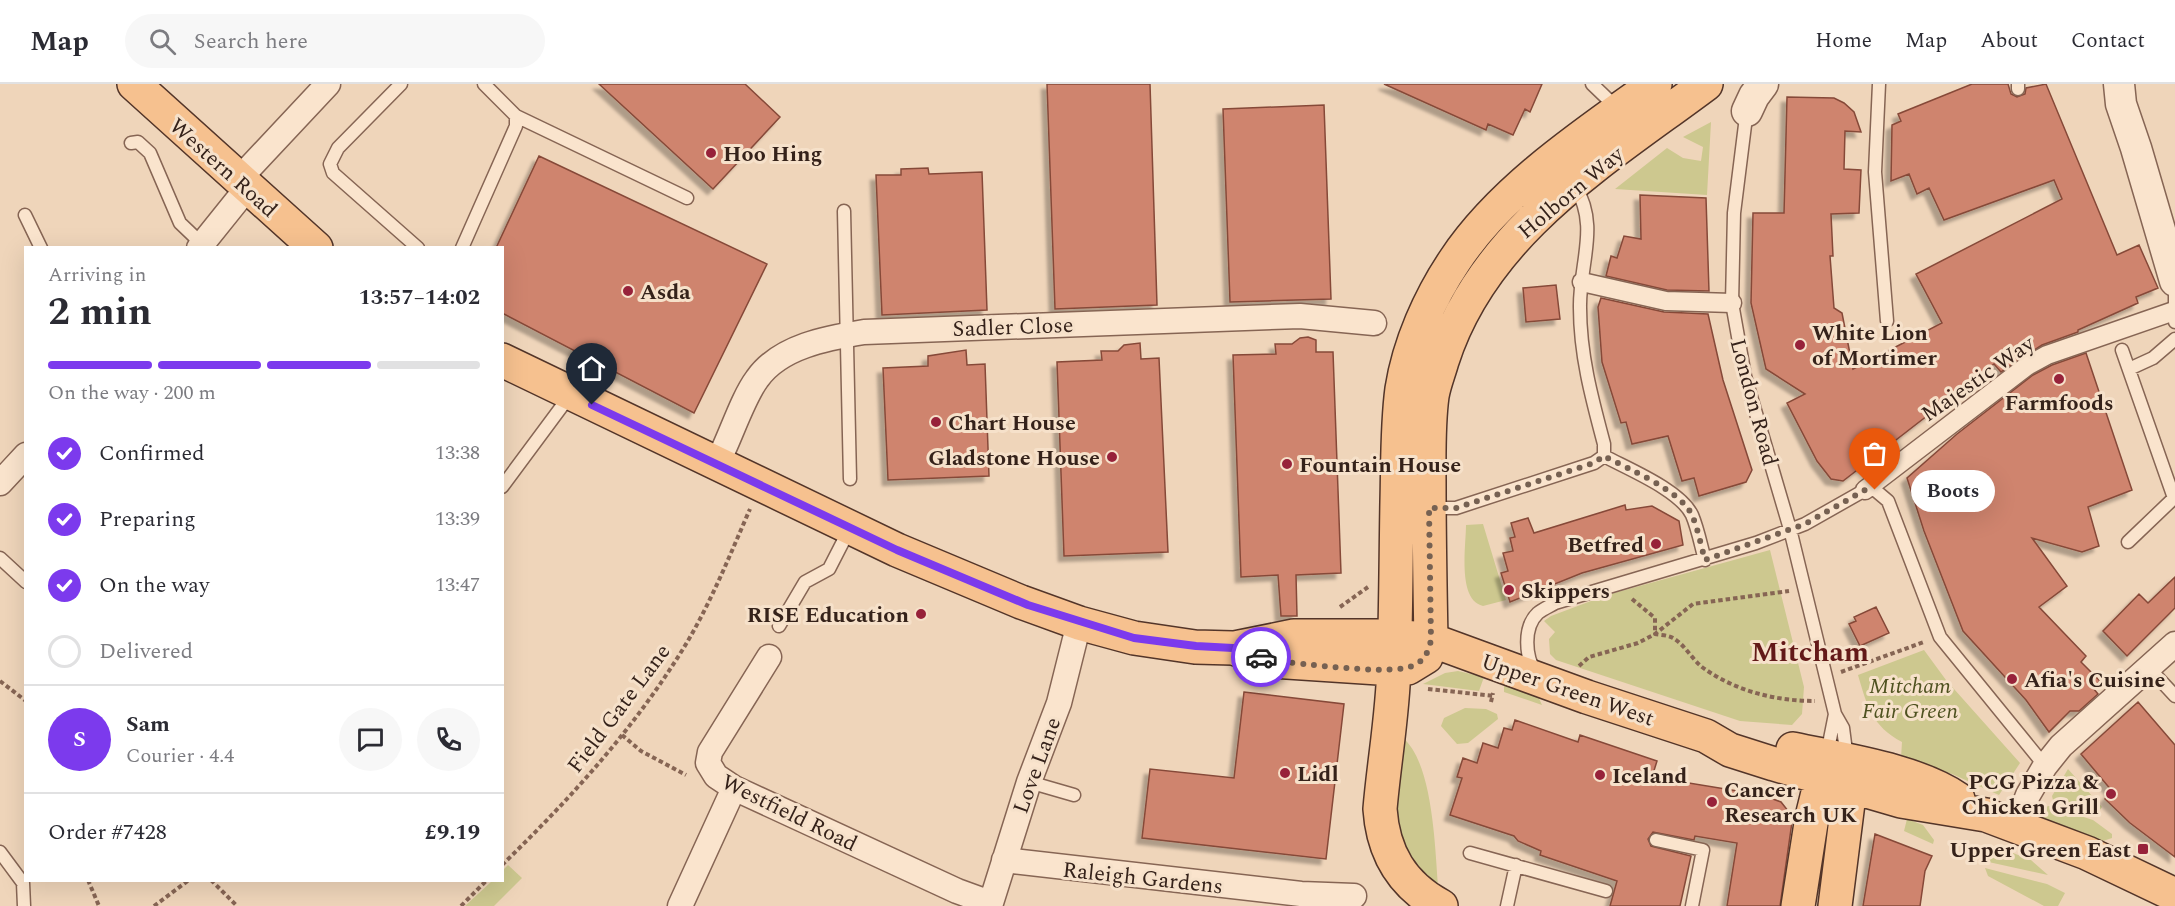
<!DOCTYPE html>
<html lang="en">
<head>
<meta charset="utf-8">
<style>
	body { margin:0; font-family:Spectral,serif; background:#f7f7f7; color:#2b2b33; height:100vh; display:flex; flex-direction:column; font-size:22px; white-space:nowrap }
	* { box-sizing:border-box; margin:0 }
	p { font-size:20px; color:#7c7c81 }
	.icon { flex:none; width:33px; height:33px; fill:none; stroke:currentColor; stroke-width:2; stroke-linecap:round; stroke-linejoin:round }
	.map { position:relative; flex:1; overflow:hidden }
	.details { position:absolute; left:24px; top:162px; width:480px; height:636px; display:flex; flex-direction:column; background:#fff; border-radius:0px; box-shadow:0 6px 24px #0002 }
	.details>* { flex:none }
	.pin { position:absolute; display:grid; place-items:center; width:51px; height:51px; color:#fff; margin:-62px -26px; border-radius:50% 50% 50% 0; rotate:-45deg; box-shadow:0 0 6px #0007 }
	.pin .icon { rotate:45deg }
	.courier { position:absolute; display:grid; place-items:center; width:60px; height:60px; margin:-30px; border:4px solid #7c3aed; border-radius:50%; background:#fff; color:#222; box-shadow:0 2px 8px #0007 }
	.bubble { position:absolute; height:42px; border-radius:21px; background:#fff; box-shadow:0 6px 24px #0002; font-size:20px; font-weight:700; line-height:42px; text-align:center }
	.head em { font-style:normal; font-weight:700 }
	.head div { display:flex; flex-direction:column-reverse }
	.head { display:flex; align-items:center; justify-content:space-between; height:102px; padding:0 24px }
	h1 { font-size:39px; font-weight:700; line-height:45px }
	.bar { display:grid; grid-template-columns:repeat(4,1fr); gap:9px 6px; align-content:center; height:72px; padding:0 24px }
	.bar i { height:8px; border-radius:4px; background:#e1e1e2 }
	.bar .active { background:#7c3aed }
	.bar p { grid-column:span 4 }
	.line { display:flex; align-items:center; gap:15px; padding:0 24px; border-top:2px solid #e1e1e2 }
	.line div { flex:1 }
	.round { display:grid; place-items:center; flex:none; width:63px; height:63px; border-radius:32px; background:#f7f7f7 }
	ol { padding:0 24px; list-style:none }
	li { display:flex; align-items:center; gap:18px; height:66px }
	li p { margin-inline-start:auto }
	li .icon { padding:6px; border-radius:50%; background:#7c3aed; color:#fff; stroke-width:4 }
	li:last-child { color:#7c7c81 }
	li i { width:33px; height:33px; border:3px solid #e1e1e2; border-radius:50% }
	header { display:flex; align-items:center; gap:36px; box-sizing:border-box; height:84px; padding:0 30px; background:#fff; border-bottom:2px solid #e1e1e2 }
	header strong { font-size:28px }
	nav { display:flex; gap:33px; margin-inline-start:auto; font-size:21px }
	.search { width:420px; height:54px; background:#f7f7f7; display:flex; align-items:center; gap:15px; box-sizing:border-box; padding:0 21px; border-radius:33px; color:#7c7c81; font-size:22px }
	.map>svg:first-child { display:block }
</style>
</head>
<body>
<header>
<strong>Map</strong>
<div class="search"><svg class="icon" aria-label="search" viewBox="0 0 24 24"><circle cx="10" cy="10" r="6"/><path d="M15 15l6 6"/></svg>Search here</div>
<nav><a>Home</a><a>Map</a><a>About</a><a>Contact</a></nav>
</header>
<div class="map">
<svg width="2175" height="822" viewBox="0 0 2175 822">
	<defs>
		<filter id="shadow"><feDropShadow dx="-5.5" dy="5.5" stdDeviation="1.5" flood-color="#0004"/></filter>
	</defs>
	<rect width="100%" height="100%" fill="#efd5ba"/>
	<path fill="#cdc88f" d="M1711 38 1707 111 1615 105 1667 64 1683 74 1701 77 1703 63 1683 53Z
		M1483 440 1506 516 1483 522C1457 516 1466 462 1466 441Z
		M1770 466 1804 603 1802 630 1792 641 1740 637 1556 576 1550 570 1549 555 1555 548 1544 537 1551 532 1607 511Z
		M1924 566 1946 596 2020 679 1999 711 1952 690 1901 674 1902 658C1872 642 1867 622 1858 591Z
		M1458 587 1484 593 1479 607 1423 600 1445 589Z
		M1504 600 1537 610 1542 621 1504 608Z
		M1465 624 1486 625 1497 630 1498 635 1468 659 1457 660 1441 642 1444 634Z
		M1403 654C1433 679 1435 764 1438 801 1385 758 1397 715 1403 654Z
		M2068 685 2102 723 2097 730 2053 716 2052 712Z
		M2049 722 2093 736 2112 750V754L2103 757 2038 734 2045 723Z
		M1907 735 1923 741 1934 756 1933 760 1904 747Z
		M2013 769 2031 776 2048 791 1984 777 1986 772Z
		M508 781 522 794 494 822H465L492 797 502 796 503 786Z
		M1985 784 2047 800 2065 809 2058 822H2044L1988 792Z"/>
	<path fill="#cf846e" stroke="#864939" stroke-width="1.5" filter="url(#shadow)" d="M599 0H745L780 33 713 105Z
		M1047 0H1150L1157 221 1055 225Z
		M1384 0H1542L1530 28 1525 25 1513 51 1488 40 1486 46Z
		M1972 0H2008L2011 10 2017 13 2025 10 2026 4 2046 0 2117 171 2139 161 2158 204 2136 213 2138 219 2078 246V248L2042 261 2001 288 1994 280 1843 397 1831 395 1817 377 1787 319 1805 310 1766 285 1751 219 1753 129H1784L1787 13 1834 14 1844 19 1854 28 1861 48 1845 47 1844 85 1861 86 1859 129 1831 130 1833 172H1830L1834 224 1842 229 1853 285 1942 239 1916 190 2062 115 2054 96 1944 136 1929 104 1917 110 1909 90 1891 97 1892 41 1901 37 1898 30Z
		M1324 21 1331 215 1230 218 1223 25Z
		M539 72 767 180 694 329 502 229V164H496Z
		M928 84 929 90 982 88 987 226 882 231 876 91H901V85Z
		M1640 111 1706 114 1709 207 1667 206 1606 192 1611 172 1617 174 1624 152 1641 155Z
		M1556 201 1560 235 1526 238 1523 204Z
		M1601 214 1664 228 1708 230 1723 296 1752 386 1746 398 1699 412 1694 394 1682 397 1668 352 1632 360 1626 338 1621 339 1602 278 1598 223Z
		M1308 253 1316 256V268H1333L1341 489 1296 491 1297 532H1281L1278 491 1241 493 1233 271 1276 270 1275 260H1292L1300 254Z
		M1140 259 1141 275 1159 274 1168 468 1064 472 1057 278 1102 276 1101 267H1118L1124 261Z
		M966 266 967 281 985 280 989 392 888 396 883 284 928 282V272Z
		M2086 269 2132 406 2088 423 2099 462 2082 468 2032 454 2067 502 2039 523 2086 572 2081 578 2100 597 2093 604 2098 610 2079 627H2070L2049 648 2026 616 1963 547 1924 447 1907 394 1957 350 2033 291 2052 281Z
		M1625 421 1626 426 1652 422 1679 437 1683 461 1582 489 1510 518 1501 489 1508 487 1503 469 1513 467 1510 454 1515 453 1511 439 1528 434 1534 449Z
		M2175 493V524L2127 572 2103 547 2139 510 2148 519Z
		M1876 523 1889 549 1860 562 1849 540 1856 537 1854 533Z
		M1244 608 1344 620 1326 775 1142 754 1150 685 1234 694Z
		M2138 618 2175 661V773L2130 739 2105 715 2112 707 2081 670Z
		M1515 636 1578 658 1580 651 1657 677 1652 693 1762 711 1781 718 1789 728 1792 738 1780 822H1727L1737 759 1695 752 1694 756 1653 748 1648 755 1651 762 1691 772 1680 822H1610L1617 797 1540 771 1541 767 1518 757 1514 752 1450 731 1462 694 1457 693 1463 674 1477 679 1483 659 1498 664 1504 644 1512 646Z
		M1875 750 1932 772 1925 787 1920 822H1863Z"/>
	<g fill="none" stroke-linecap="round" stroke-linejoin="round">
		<defs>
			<path id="service" d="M401 0 338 64 330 80 333 89 418 164
				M1592 0 1617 24
				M1879 0 1875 88 1887 237
				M2018 5V0
				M1747 25 1734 129 1732 219 1745 292 1790 445 1835 630 1843 644 1847 675
				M516 32 687 114
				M131 59 138 58 150 69 180 139 202 160
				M844 127 850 395
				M25 131 41 164
				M462 164 516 42V32L484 0
				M2175 201V238
				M2122 266 2174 414
				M2129 285 2153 274 2175 255
				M1604 372C1628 385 1680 406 1692 431 1698 445 1701 462 1705 476
				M502 403 571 310
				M1430 424H1456L1594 379 1604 372V360C1592 315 1580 271 1580 224 1579 180 1600 142 1575 102
				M2128 458 2175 413
				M0 474 26 498
				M779 542 805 498 829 485 849 446
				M2149 584 2175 612
				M1536 589C1525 573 1523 543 1538 529 1543 525 1550 522 1555 519L1756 459 1805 440 1865 406H1875L1888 417 1940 553 2045 682
				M1827 670 1835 630
				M1029 698 1074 711
				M1656 756 1703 766 1692 822
				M0 768 23 799 24 822
				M1470 769 1606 807
				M1507 822 1516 781"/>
			<path id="pedestrian" d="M1582 198 1666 217 1732 219
				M1865 406 2027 282 2047 271 2174 227"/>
			<path id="minor" d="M239 95 328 0
				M199 164 248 103
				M717 379C730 355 742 315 757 295 780 262 828 254 864 248L1300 232 1374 239
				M0 399 26 371
				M769 573 710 668 708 679 716 692 734 704 957 807 990 819
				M2016 742 2028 711 2045 682 2061 662 2175 560
				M1004 776 1301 810 1354 812
				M680 822 734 704
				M990 822 1029 698 1059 619 1079 539"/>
			<path id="tertiary" d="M2119 0 2121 20 2136 64 2175 197
				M1747 27 1754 12 1763 0"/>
			<path id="primary" d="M134 0 316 164
				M502 276 897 466 1021 518 1079 539 1134 554 1195 563 1233 564 1272 577 1394 585 1408 584 1426 573 1431 556C1430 505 1429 454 1429 402 1429 372 1428 341 1432 312 1434 300 1439 288 1442 277 1483 148 1603 77 1706 0
				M1235 564 1294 552H1395L1431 556 1587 613 1706 652 1730 666 1774 680 1901 717 1986 731 2087 769 2175 811
				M1793 665C1843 676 1916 686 1958 715
				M1441 822C1402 801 1383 769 1380 725 1384 678 1393 629 1394 581 1396 527 1396 473 1397 418 1398 381 1397 342 1402 305 1409 260 1430 213 1455 176 1502 105 1586 49 1655 0
				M1798 822 1812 733 1827 672
				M1835 822 1850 703 1848 684"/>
		</defs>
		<use href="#service" stroke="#866554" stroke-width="15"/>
		<use href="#pedestrian" stroke="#866554" stroke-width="21"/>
		<use href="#minor" stroke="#866554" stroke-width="27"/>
		<use href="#tertiary" stroke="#866554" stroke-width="33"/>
		<use href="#primary" stroke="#533529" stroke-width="36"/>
		<path stroke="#866554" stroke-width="4" stroke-dasharray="4.5 3" stroke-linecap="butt" d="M1632 515 1655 534V550C1660 551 1668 551 1673 554 1684 560 1692 575 1702 583 1735 607 1775 617 1815 617
			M1340 523 1368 503
			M1579 582 1589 573 1638 559 1655 550 1693 520 1789 507
			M1841 588 1924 558
			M0 597 26 617
			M1428 605 1495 612
			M1491 618 1493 609
			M622 651 641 667 686 691
			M502 781C570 715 633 646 683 565 710 521 729 473 750 425
			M88 796 99 822
			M211 796 237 822
			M154 822 189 796
			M461 822 487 796"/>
		<use href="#service" stroke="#fae4cd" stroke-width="12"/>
		<use href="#pedestrian" stroke="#fae4cd" stroke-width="18"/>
		<use href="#minor" stroke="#fae4cd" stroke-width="24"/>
		<use href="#tertiary" stroke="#fae4cd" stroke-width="30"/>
		<use href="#primary" stroke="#f6c18f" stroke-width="33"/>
	</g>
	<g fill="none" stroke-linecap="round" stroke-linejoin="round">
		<path stroke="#766152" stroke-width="6" stroke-dasharray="0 10.8" d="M1261 573 1272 577C1303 579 1382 591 1409 583 1423 579 1428 570 1431 556L1429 424H1456L1594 379 1604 372C1628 385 1680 406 1692 431 1698 445 1701 462 1705 476L1805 440 1865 406H1875"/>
		<path stroke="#7c3aed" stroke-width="8" d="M592 321 897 466 1028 521 1134 554 1196 562 1233 564 1261 573"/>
	</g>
	<g fill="#97223a" stroke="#f6e1ca" stroke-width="2">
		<circle cx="711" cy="69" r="6"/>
		<circle cx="628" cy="207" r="6"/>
		<circle cx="1800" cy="261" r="6"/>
		<circle cx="2059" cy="295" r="6"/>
		<circle cx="936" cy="338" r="6"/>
		<circle cx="1112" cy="373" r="6"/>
		<circle cx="1287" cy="380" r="6"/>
		<circle cx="1656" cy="460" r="6"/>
		<circle cx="1509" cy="506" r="6"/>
		<circle cx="921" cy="530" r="6"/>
		<circle cx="2012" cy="595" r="6"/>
		<circle cx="1285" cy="689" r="6"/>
		<circle cx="1600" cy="691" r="6"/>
		<circle cx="2111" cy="710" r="6"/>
		<circle cx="1712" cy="718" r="6"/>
		<rect x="2137" y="759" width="12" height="12" rx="3"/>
	</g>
	<g text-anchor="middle" stroke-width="6" stroke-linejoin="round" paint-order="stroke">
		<g font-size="22" font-weight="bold" fill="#35221a" stroke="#f6e1ca" text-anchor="start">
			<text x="723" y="77">Hoo Hing</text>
			<text x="640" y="215">Asda</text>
			<text x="1812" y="256">White Lion<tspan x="1812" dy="25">of Mortimer</tspan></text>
			<text x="2059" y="326" text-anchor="middle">Farmfoods</text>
			<text x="948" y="346">Chart House</text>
			<text x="1100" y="381" text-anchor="end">Gladstone House</text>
			<text x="1299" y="388">Fountain House</text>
			<text x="1644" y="468" text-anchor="end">Betfred</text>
			<text x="1521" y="514">Skippers</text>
			<text x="909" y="538" text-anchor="end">RISE Education</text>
			<text x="2024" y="603">Afia's Cuisine</text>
			<text x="1297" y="697">Lidl</text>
			<text x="1612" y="699">Iceland</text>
			<text x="2099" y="705" text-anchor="end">PCG Pizza &amp;<tspan x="2099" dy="25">Chicken Grill</tspan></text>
			<text x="1724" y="713">Cancer<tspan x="1724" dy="25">Research UK</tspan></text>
			<text x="2131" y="773" text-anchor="end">Upper Green East</text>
		</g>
		<g font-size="22" fill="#35221a" stroke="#f6e1ca">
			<text transform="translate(224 83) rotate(42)" y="8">Western Road</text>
			<text transform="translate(1570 108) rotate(-40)" y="8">Holborn Way</text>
			<text transform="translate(1013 242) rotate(-2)" y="8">Sadler Close</text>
			<text transform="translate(1977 294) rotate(-35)" y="8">Majestic Way</text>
			<text transform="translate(1755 318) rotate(75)" y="8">London Road</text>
			<text transform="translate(1568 605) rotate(19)" y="8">Upper Green West</text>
			<text transform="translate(618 624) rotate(-53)" y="8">Field Gate Lane</text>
			<text transform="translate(1036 681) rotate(-70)" y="8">Love Lane</text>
			<text transform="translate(790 728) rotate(26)" y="8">Westfield Road</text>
			<text transform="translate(1143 793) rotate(6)" y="8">Raleigh Gardens</text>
		</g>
		<g font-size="22" font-style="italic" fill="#4f5220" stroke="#f6e1ca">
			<text x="1910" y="609">Mitcham<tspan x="1910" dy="25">Fair Green</tspan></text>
		</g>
		<g font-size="28" font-weight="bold" fill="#631918" stroke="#f6e1ca">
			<text x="1810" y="577">Mitcham</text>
		</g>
	</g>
</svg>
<div class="pin" style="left:1875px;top:406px;background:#ea580c"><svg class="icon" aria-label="bag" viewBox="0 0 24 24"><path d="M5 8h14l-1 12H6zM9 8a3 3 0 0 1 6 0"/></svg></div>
<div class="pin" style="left:592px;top:321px;background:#1f2937"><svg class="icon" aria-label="home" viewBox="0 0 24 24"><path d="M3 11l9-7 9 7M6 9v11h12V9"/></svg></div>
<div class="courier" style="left:1261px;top:573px"><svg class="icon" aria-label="car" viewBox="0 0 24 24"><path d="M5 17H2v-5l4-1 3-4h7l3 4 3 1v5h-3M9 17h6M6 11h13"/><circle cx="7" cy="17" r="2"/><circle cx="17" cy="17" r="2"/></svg></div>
<div class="bubble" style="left:1911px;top:386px;width:84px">Boots</div>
<section class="details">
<div class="head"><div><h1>2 min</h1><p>Arriving in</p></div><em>13:57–14:02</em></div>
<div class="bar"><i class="active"></i><i class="active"></i><i class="active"></i><i></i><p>On the way · 200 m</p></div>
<ol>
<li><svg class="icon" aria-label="check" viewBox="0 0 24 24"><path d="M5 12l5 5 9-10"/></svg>Confirmed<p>13:38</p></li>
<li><svg class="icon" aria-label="check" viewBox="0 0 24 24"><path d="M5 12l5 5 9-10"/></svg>Preparing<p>13:39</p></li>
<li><svg class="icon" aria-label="check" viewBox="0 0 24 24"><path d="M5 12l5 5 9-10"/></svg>On the way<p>13:47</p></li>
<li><i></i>Delivered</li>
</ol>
<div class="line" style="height:108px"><b class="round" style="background:#7c3aed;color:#fff">S</b><div><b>Sam</b><p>Courier · 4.4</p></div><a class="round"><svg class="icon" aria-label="chat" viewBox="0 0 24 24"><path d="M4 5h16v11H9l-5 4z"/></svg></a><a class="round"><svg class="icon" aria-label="phone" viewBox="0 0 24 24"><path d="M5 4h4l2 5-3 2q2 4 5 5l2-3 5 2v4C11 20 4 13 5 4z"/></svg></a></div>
<div class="line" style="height:78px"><div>Order #7428</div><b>£9.19</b></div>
</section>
</div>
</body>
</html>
